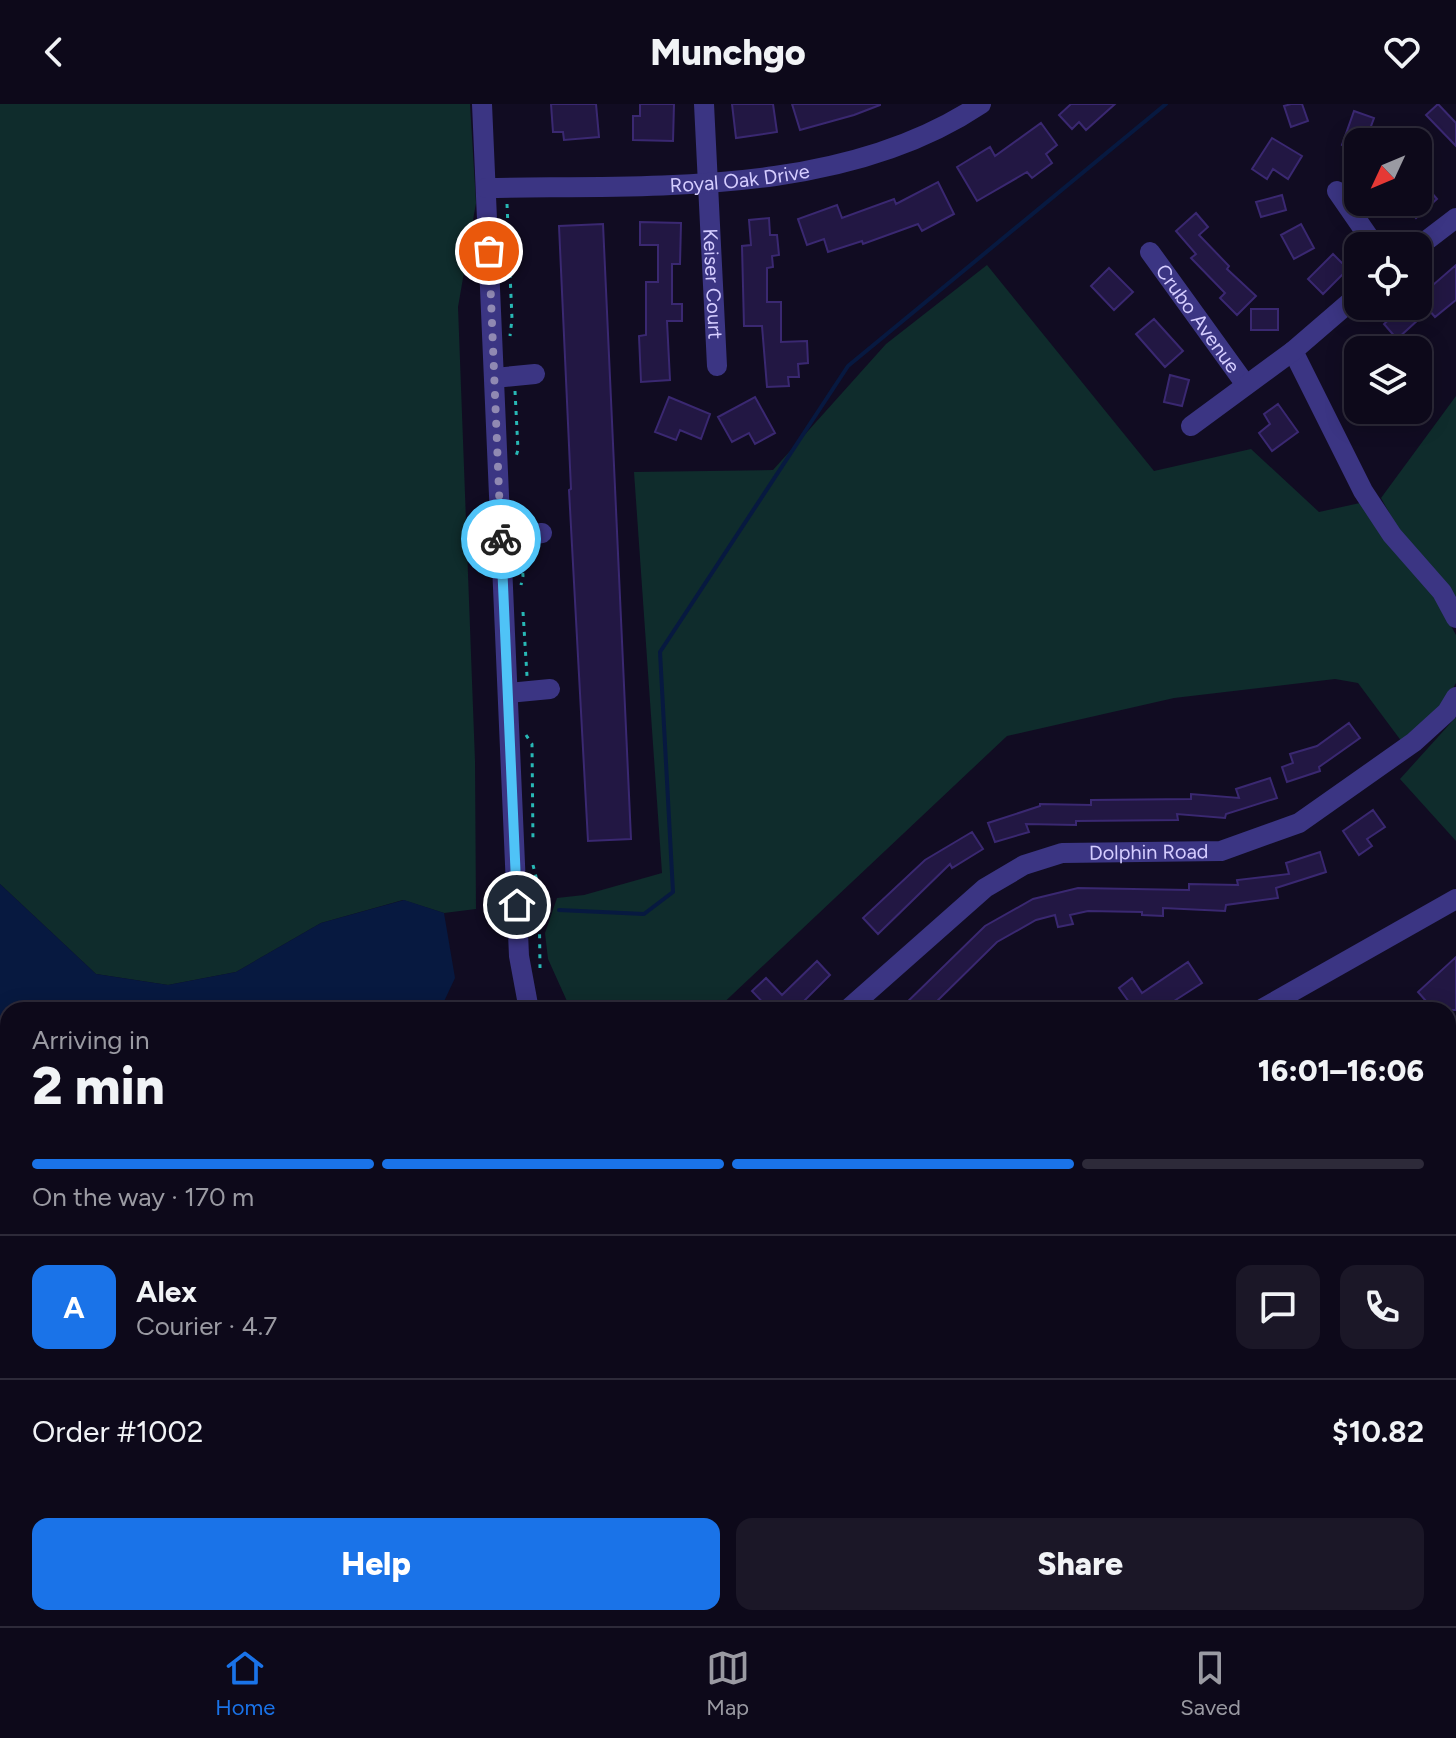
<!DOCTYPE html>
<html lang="en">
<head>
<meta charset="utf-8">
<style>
	body { margin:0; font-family:Figtree,sans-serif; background:#1b1727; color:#f1f3f6; height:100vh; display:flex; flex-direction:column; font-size:30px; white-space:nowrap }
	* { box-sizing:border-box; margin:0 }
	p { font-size:26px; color:#9a9aa2 }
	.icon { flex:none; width:44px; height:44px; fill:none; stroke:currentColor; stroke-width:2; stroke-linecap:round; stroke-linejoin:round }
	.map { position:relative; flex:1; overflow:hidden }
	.sheet { position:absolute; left:0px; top:898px; width:1456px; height:624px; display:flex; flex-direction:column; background:#0d091a; border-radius:24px 24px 0 0; box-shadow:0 4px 20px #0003,0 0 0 2px #2d2a39 }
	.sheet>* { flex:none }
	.needle { width:52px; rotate:226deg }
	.controls { position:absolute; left:1344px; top:24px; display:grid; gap:16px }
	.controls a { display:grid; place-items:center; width:88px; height:88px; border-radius:16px; background:#0d091a; box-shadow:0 4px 20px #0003,0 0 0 2px #2d2a39; font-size:40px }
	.pin { position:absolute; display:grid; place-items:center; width:68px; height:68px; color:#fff; margin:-34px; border:4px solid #fff; border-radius:50%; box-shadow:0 2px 8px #0007 }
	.courier { position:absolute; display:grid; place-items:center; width:80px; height:80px; margin:-40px; border:6px solid #4fc3f7; border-radius:50%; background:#fff; color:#222; box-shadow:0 2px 10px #0007 }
	.headline em { font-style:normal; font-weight:800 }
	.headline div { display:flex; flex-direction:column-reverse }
	.headline { display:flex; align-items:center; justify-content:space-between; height:136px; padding:0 32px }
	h1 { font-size:52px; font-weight:800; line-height:60px }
	.bar { display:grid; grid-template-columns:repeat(4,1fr); gap:12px 8px; align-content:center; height:96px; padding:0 32px }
	.bar i { height:10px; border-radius:6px; background:#2d2a39 }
	.bar .selected { background:#1a73e8 }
	.bar p { grid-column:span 4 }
	.line { display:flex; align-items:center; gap:20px; padding:0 32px; border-top:2px solid #2d2a39 }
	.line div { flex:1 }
	.round { display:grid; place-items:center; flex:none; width:84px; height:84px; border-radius:16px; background:#1b1727 }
	.primary-button { display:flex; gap:16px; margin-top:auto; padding:16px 32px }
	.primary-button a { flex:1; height:92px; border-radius:16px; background:#1a73e8; color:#fff; font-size:32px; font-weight:800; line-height:92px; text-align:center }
	.primary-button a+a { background:#1b1727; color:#f1f3f6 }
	header { display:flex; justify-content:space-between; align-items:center; height:104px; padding:0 32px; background:#0d091a; font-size:36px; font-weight:800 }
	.tabs { display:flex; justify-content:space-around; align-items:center; height:112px; border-top:2px solid #2d2a39; background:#0d091a; font-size:22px; color:#9a9aa2 }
	.tabs a { display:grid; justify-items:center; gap:4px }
	.tabs .selected { color:#1a73e8 }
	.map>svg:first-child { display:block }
</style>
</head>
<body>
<header><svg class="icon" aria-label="back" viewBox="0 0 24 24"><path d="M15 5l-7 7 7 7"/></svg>Munchgo<svg class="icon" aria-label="heart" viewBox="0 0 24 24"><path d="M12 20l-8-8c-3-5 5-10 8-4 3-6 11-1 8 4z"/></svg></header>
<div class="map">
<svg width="1456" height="1522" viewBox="0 0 1456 1522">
	<rect width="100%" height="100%" fill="#110c22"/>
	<path fill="#0f2c2c" d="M0 0H470L476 99 458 203 475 657 476 805 444 809 403 796 321 819 236 868 168 881 96 870 0 780Z
		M987 161 1154 367 1251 345 1319 408 1360 399 1435 493 1456 531V579L1441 604 1402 638 1358 579 1335 575 1174 594 1007 632 716 906H571L548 855 545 829 557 794 584 791 662 769 634 368 773 366 886 240Z
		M1456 292V496L1400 428 1381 394Z
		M1456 613V737L1400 675Z"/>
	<path fill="#071940" d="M0 780 96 870 168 881 236 868 321 819 404 796 444 809 455 874 440 906H8V928L0 919Z"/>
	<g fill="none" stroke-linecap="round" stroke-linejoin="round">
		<path stroke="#071940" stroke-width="4" d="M559 806 644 810 673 788 660 548 848 262 1166 0"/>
	</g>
	<path fill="#221743" stroke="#3a2871" stroke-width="2" d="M551 0H596L599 33 564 36 563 28H553Z
		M640 0H674L673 37 633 36V12H640Z
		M732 0H773L777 28 736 34Z
		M792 0H880V1L854 11 800 26Z
		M1071 0H1115L1086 26 1079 18 1072 25 1059 11Z
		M1291 0H1302L1308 17 1291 23 1284 2Z
		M1438 0 1456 19V42L1426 11Z
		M1354 7 1374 14 1370 25 1377 28 1374 38H1358V47L1342 41Z
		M1041 19 1057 41 1046 50 1052 59 1032 74 1027 68 977 97 957 63 990 43 995 52Z
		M1272 34 1302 52 1288 75 1273 65 1267 75 1252 65Z
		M938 78 954 110 922 127 918 120 863 140 862 137 828 148 824 135 807 141 798 115 837 101 842 114 894 95 896 100Z
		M1424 80 1437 95 1416 114 1402 98H1418V85Z
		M1282 91 1286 106 1261 113 1256 98Z
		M1196 109 1208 123 1199 131 1229 162 1227 165 1256 192 1237 211 1220 194 1225 189 1191 154 1196 150 1176 127Z
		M769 114 770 131H777L779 151 772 152 773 163 767 164V198H781V238L807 237 808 259 798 260 799 273H788L789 282 767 283 762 222H744L742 142 751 141 749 116Z
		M640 118 681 119 680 160H672V200H682V217H667L670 276 641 278 639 232 646 231V178H658V141H640Z
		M603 120 631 735 588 737 569 386 571 385 559 122Z
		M1301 120 1314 144 1294 155 1281 131Z
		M1333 150 1348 165 1323 190 1308 175Z
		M1456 161V196L1435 213 1429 206 1397 235 1384 220 1404 202H1418V194Z
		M1109 164 1133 188 1114 206 1091 182Z
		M1251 205H1278V226H1251Z
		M1154 215 1183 247 1165 263 1136 230Z
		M1170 271 1189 276 1182 302 1164 298Z
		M669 293 710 310 701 335 680 326 676 336 655 328Z
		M755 293 775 329 755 340 749 329 732 338 718 313Z
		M1278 300 1298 328 1272 347 1259 329 1270 320 1264 310Z
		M1349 619 1360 634 1319 663 1320 667 1287 678 1282 663 1293 659 1290 650 1317 642Z
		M1270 674 1277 694 1226 710 1225 714 1177 710 1178 716 1076 717V721L1026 720 1029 728 995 738 988 719 1040 702V700L1091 701V696L1191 695V690L1239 694 1236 685Z
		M1373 706 1385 723 1367 735 1372 742 1359 751 1343 727Z
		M972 728 983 745 952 764 950 760 878 830 863 814 925 756Z
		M1320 748 1326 768 1276 784 1278 794 1226 801 1225 807 1163 804V812L1142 811V808L1088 807 1070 811 1073 820 1058 823 1055 811 1036 816 997 838 928 906H899L985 822 1033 795 1078 784 1189 786V780L1238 781 1237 776 1289 770 1286 759Z
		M1456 853V906H1434L1418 888Z
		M817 857 830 871 795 906H770L752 887 766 874 782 891Z
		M1188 858 1202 879 1160 906H1117L1129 898 1119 884 1132 874 1142 889Z"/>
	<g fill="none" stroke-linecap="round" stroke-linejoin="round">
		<path stroke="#28b8b5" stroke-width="3" stroke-dasharray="4 6" stroke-linecap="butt" d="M507 100 512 215 510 232
			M515 287 518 346 515 355
			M521 449 523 472 521 481
			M523 508 527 572
			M526 631 532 640 533 738
			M533 761 539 785 540 864
			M1126 1514 1133 1522"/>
		<g stroke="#3b3583" stroke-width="20">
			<path d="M482 0 519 852 529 906"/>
			<path id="s1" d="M704 0 717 262"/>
			<path id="s2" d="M486 84C647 81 841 94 981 0"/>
			<path d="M1337 87 1375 142"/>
			<path d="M1418 143 1456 114"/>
			<path id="s3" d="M1150 148 1246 281"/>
			<path d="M1293 247 1363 387 1392 431 1442 488 1456 514"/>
			<path d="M494 274 535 270"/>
			<path d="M1191 322 1293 247 1358 191"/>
			<path d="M501 435 542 429"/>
			<path d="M508 589 550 585"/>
			<path id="s4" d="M847 906 985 784 1024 761 1062 749 1221 747 1299 719 1414 638 1447 608 1456 593"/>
			<path d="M1260 906 1456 795"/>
			<path d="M0 978 8 986"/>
			<path d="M1448 1018 1456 1010"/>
			<path d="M1448 1135 1456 1143"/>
			<path d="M0 1178 8 1175"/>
			<path d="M1448 1281 1456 1273"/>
			<path d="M0 1358 8 1356"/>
			<path d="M165 1514 167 1522"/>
			<path d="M343 1514 345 1522"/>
			<path d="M1091 1514 1098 1522"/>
			<path d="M601 1519 604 1522"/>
			<path d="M659 1521 702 1519V1522"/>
			<path d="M249 1522 281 1514"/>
		</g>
	</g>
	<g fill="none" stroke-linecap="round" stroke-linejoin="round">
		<path stroke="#9089b2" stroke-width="8" stroke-dasharray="0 14.4" d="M489 147 501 435"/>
		<path stroke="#4fc3f7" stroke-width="10" d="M501 435 517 801"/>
	</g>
	<g text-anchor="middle" stroke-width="8" stroke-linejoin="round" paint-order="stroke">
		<g font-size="20" fill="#d5cdff" stroke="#110c22">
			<text dy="7" stroke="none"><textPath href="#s2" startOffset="254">Royal Oak Drive</textPath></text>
			<text dy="7" stroke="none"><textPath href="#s1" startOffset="180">Keiser Court</textPath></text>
			<text dy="7" stroke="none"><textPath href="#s3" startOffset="82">Crubo Avenue</textPath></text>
			<text dy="7" stroke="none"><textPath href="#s4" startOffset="356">Dolphin Road</textPath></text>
		</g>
	</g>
</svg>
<div class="controls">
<a><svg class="needle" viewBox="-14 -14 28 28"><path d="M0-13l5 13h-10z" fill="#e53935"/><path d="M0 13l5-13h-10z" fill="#9a9aa2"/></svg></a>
<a><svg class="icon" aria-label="locate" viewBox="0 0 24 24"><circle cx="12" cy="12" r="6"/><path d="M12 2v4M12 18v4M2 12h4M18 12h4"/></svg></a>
<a><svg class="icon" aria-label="layers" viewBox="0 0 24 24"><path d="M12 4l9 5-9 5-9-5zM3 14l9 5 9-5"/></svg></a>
</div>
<div class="pin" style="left:489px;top:147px;background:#ea580c"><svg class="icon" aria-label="bag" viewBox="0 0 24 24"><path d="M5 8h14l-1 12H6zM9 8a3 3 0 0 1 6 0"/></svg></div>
<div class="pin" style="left:517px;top:801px;background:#1f2937"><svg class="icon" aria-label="home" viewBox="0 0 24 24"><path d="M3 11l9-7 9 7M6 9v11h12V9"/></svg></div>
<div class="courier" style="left:501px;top:435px"><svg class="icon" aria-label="bike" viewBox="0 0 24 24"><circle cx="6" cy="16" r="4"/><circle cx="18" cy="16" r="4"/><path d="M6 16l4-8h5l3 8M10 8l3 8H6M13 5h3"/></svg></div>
<section class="sheet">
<div class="headline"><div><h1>2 min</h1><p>Arriving in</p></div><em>16:01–16:06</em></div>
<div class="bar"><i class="selected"></i><i class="selected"></i><i class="selected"></i><i></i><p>On the way · 170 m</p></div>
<div class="line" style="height:144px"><b class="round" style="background:#1a73e8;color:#fff">A</b><div><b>Alex</b><p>Courier · 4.7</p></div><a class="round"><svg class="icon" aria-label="chat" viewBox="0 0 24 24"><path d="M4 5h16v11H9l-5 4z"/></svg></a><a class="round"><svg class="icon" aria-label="phone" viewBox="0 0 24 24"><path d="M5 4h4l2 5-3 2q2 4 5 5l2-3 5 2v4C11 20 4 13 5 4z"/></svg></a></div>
<div class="line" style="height:104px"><div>Order #1002</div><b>$10.82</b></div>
<div class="primary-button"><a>Help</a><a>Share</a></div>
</section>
</div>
<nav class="tabs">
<a class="selected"><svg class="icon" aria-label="home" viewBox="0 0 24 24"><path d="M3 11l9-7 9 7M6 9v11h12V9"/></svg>Home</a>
<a><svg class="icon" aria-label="map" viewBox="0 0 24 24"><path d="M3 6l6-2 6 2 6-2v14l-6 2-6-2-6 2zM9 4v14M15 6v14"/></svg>Map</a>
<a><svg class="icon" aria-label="saved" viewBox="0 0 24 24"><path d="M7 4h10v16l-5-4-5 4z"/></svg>Saved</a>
</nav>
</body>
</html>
